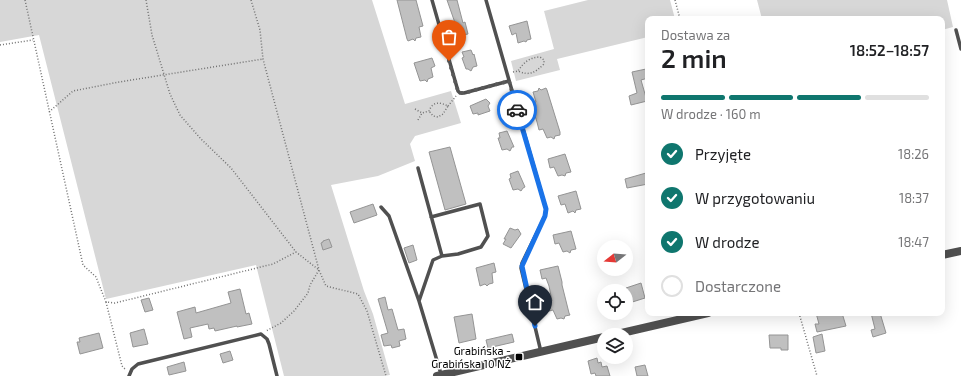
<!DOCTYPE html>
<html lang="pl">
<head>
<meta charset="utf-8">
<style>
	body { margin:0; font-family:"Exo 2",sans-serif; background:#f6f6f6; color:#202124; height:100vh; display:flex; flex-direction:column; font-size:15px; white-space:nowrap }
	* { box-sizing:border-box; margin:0 }
	p { font-size:13px; color:#757577 }
	.icon { flex:none; width:22px; height:22px; fill:none; stroke:currentColor; stroke-width:2; stroke-linecap:round; stroke-linejoin:round }
	.map { position:relative; flex:1; overflow:hidden }
	.panel { position:absolute; left:645px; top:16px; width:300px; height:300px; display:flex; flex-direction:column; background:#fff; border-radius:8px; box-shadow:0 4px 16px #0002 }
	.panel>* { flex:none }
	.needle { width:26px; rotate:253deg }
	.controls { position:absolute; left:597px; top:240px; display:grid; gap:8px }
	.controls a { display:grid; place-items:center; width:36px; height:36px; border-radius:50%; background:#fff; box-shadow:0 4px 16px #0002; font-size:20px }
	.pin { position:absolute; display:grid; place-items:center; width:34px; height:34px; color:#fff; margin:-41px -17px; border-radius:50% 50% 50% 0; rotate:-45deg; box-shadow:0 0 4px #0007 }
	.pin .icon { rotate:45deg }
	.courier { position:absolute; display:grid; place-items:center; width:40px; height:40px; margin:-20px; border:3px solid #1a73e8; border-radius:50%; background:#fff; color:#222; box-shadow:0 1px 5px #0007 }
	.summary em { font-style:normal; font-weight:600 }
	.summary div { display:flex; flex-direction:column-reverse }
	.summary { display:flex; align-items:center; justify-content:space-between; height:68px; padding:0 16px }
	h1 { font-size:26px; font-weight:600; line-height:30px }
	.bar { display:grid; grid-template-columns:repeat(4,1fr); gap:6px 4px; align-content:center; height:48px; padding:0 16px }
	.bar i { height:5px; border-radius:3px; background:#e0e0e0 }
	.bar .selected { background:#0f766e }
	.bar p { grid-column:span 4 }
	ol { padding:0 16px; list-style:none }
	li { display:flex; align-items:center; gap:12px; height:44px }
	li p { margin-inline-start:auto }
	li .icon { padding:4px; border-radius:50%; background:#0f766e; color:#fff; stroke-width:4 }
	li:last-child { color:#757577 }
	li i { width:22px; height:22px; border:2px solid #e0e0e0; border-radius:50% }
	.map>svg:first-child { display:block }
</style>
</head>
<body>
<div class="map">
<svg width="961" height="376" viewBox="0 0 961 376">
	<rect width="100%" height="100%" fill="#fff"/>
	<path fill="#d7d7d7" d="M0 0H372L405 104 451 91 461 123 415 136 410 144 415 161 378 176 331 185 364 291 373 314 390 375 384 376H284L256 265 106 299 39 35 0 42Z
		M588 0H670L675 19H648V37L557 59 560 70 516 81 511 61 554 49 544 11Z
		M757 0H947L953 27 942 30V19H762Z"/>
	<path fill="#c0c0c0" stroke="#949494" d="M397 0H416L423 26 419 27 421 37 416 38 415 41 413 39 408 41 407 39Z
		M447 0H457L463 23 465 22 468 34 463 35 462 39 459 37H457L453 26 455 25 454 20Z
		M527 21 531 39 527 40 526 42 524 41 518 43 516 33 512 35 509 26Z
		M471 50 473 55 474 54 477 66 473 67 471 71 468 69H466L462 58 464 57 462 52Z
		M432 58 435 66 431 68 433 77 428 79 427 82 425 80 420 81 414 63Z
		M646 69 648 78 641 80 647 101 631 105 629 96 637 93 632 72Z
		M539 88 541 90 546 88 547 90 560 132V135L555 136 554 139 551 137 547 138 543 129 539 130 537 122 531 103 536 102 533 92 538 91Z
		M486 99 490 103 488 106 490 111 478 115V113L473 114 470 106Z
		M507 131 514 147H512L510 151 507 149 502 150 498 138H500L499 133Z
		M450 147 466 204 445 210 429 152Z
		M565 154 571 172 566 173 565 176 562 175 558 176 554 167 550 168 548 159Z
		M518 171 525 187 523 188 521 191 518 189 513 190 509 179 511 178 510 174Z
		M646 173 648 184 627 188 625 179Z
		M576 191 581 209 576 210 575 213 573 211 568 213 565 204 561 205 558 196Z
		M373 204 377 215 354 223 350 212Z
		M510 228 515 230 518 229 521 234 511 248 503 244 506 239H504Z
		M571 231 576 249 571 250 570 253 567 251 563 252 559 243 555 244 553 235Z
		M329 239 332 247 323 250 321 243 323 242V241Z
		M413 245 417 260 409 263 404 248Z
		M494 263 496 272 492 273 493 283 489 284 487 286 485 284 480 286 476 268Z
		M558 266 562 282V285L569 313 570 315 565 316 564 319 561 318 557 319 553 310 549 311 547 302 552 301 549 286 546 278 542 279 540 270Z
		M641 283 645 298 626 304V288Z
		M240 289 246 314 249 313 252 324 237 327V326L215 331 214 328 209 329 208 324 190 328 192 337 184 339 177 312 195 307 196 313 231 303 228 292Z
		M385 297 388 310 392 309 398 330 404 329 406 339 399 341 400 346 392 348 391 345 384 346 381 335 388 333 378 299Z
		M149 298 153 310 145 312 141 300Z
		M816 313H842L846 326 817 332 815 324H819Z
		M871 313H880L886 333 873 337 871 330 875 329Z
		M472 314 476 339 459 343 454 317Z
		M144 329 148 344 133 347 130 333Z
		M99 333 103 348 80 354 77 342H80L79 338Z
		M512 334 514 342 488 348 486 340Z
		M822 334 825 351 816 353 813 337Z
		M769 335H788V350H781V348H770Z
		M230 351 233 360 223 363 220 354Z
		M597 358 598 363 601 362 602 367 607 366 610 376H596L595 373 591 374 588 361Z
		M184 362 186 371 169 375 167 367Z
		M645 365 648 376H637L635 367Z"/>
	<g fill="none" stroke-linecap="round" stroke-linejoin="round">
		<path stroke="#727272" stroke-width="1.5" stroke-dasharray="1 2" stroke-linecap="butt" d="M25 0 83 265 96 277 106 302 115 303 273 264 296 252
			M146 0 152 35 170 94 180 115 201 139 231 168 296 252 319 270 326 286 358 294 367 311 386 376
			M251 0 260 30 263 59 319 270 310 285 308 293 294 311 281 323 266 331
			M675 0 680 19
			M0 45 33 40
			M513 72 518 71C529 76 535 73 544 64V60L540 57C530 57 523 63 518 71
			M448 106 456 96
			M415 109 422 113
			M49 112 73 91 119 82 263 59
			M418 120 422 113 429 111C433 101 440 102 448 106L443 114 438 117 433 116 429 111
			M106 302 122 366 125 369
			M799 313 817 376"/>
		<path stroke="#505050" stroke-width="3.5" d="M432 0 458 91 460 93H464L509 81
			M486 0 546 209 545 216 522 263 521 268 541 352
			M956 30 961 49
			M418 168 442 256
			M381 207 389 216 419 301
			M431 217 480 204 488 236 481 247 458 254 442 256 433 260 419 301 441 374
			M129 376 132 369 138 364 261 334 267 339 269 344 277 376"/>
		<path stroke="#505050" stroke-width="8" d="M942 255 961 251
			M613 335 708 313
			M437 376 604 337"/>
	</g>
	<g fill="none" stroke-linecap="round" stroke-linejoin="round">
		<path stroke="#595959" stroke-width="4" stroke-dasharray="0 7.2" d="M449 61 458 91 460 93H464L509 81 517 110"/>
		<path stroke="#1a73e8" stroke-width="5" d="M517 110 546 209 545 216 522 266 535 326"/>
	</g>
	<rect fill="#000" stroke="#fff" stroke-width="1.5" x="515" y="353" width="8" height="8" rx="2"/>
	<g text-anchor="middle" stroke-width="3" stroke-linejoin="round" paint-order="stroke">
		<g font-size="11" fill="#000" stroke="#fff" text-anchor="end">
			<text x="511" y="355">Grabińska -<tspan x="511" dy="13">Grabińska 10 NŻ</tspan></text>
		</g>
	</g>
</svg>
<div class="controls">
<a><svg class="needle" viewBox="-14 -14 28 28"><path d="M0-13l5 13h-10z" fill="#e53935"/><path d="M0 13l5-13h-10z" fill="#757577"/></svg></a>
<a><svg class="icon" aria-label="locate" viewBox="0 0 24 24"><circle cx="12" cy="12" r="6"/><path d="M12 2v4M12 18v4M2 12h4M18 12h4"/></svg></a>
<a><svg class="icon" aria-label="layers" viewBox="0 0 24 24"><path d="M12 4l9 5-9 5-9-5zM3 14l9 5 9-5"/></svg></a>
</div>
<div class="pin" style="left:449px;top:61px;background:#ea580c"><svg class="icon" aria-label="bag" viewBox="0 0 24 24"><path d="M5 8h14l-1 12H6zM9 8a3 3 0 0 1 6 0"/></svg></div>
<div class="pin" style="left:535px;top:326px;background:#1f2937"><svg class="icon" aria-label="home" viewBox="0 0 24 24"><path d="M3 11l9-7 9 7M6 9v11h12V9"/></svg></div>
<div class="courier" style="left:517px;top:110px"><svg class="icon" aria-label="car" viewBox="0 0 24 24"><path d="M5 17H2v-5l4-1 3-4h7l3 4 3 1v5h-3M9 17h6M6 11h13"/><circle cx="7" cy="17" r="2"/><circle cx="17" cy="17" r="2"/></svg></div>
<section class="panel">
<div class="summary"><div><h1>2 min</h1><p>Dostawa za</p></div><em>18:52–18:57</em></div>
<div class="bar"><i class="selected"></i><i class="selected"></i><i class="selected"></i><i></i><p>W drodze · 160 m</p></div>
<ol>
<li><svg class="icon" aria-label="check" viewBox="0 0 24 24"><path d="M5 12l5 5 9-10"/></svg>Przyjęte<p>18:26</p></li>
<li><svg class="icon" aria-label="check" viewBox="0 0 24 24"><path d="M5 12l5 5 9-10"/></svg>W przygotowaniu<p>18:37</p></li>
<li><svg class="icon" aria-label="check" viewBox="0 0 24 24"><path d="M5 12l5 5 9-10"/></svg>W drodze<p>18:47</p></li>
<li><i></i>Dostarczone</li>
</ol>
</section>
</div>
</body>
</html>
